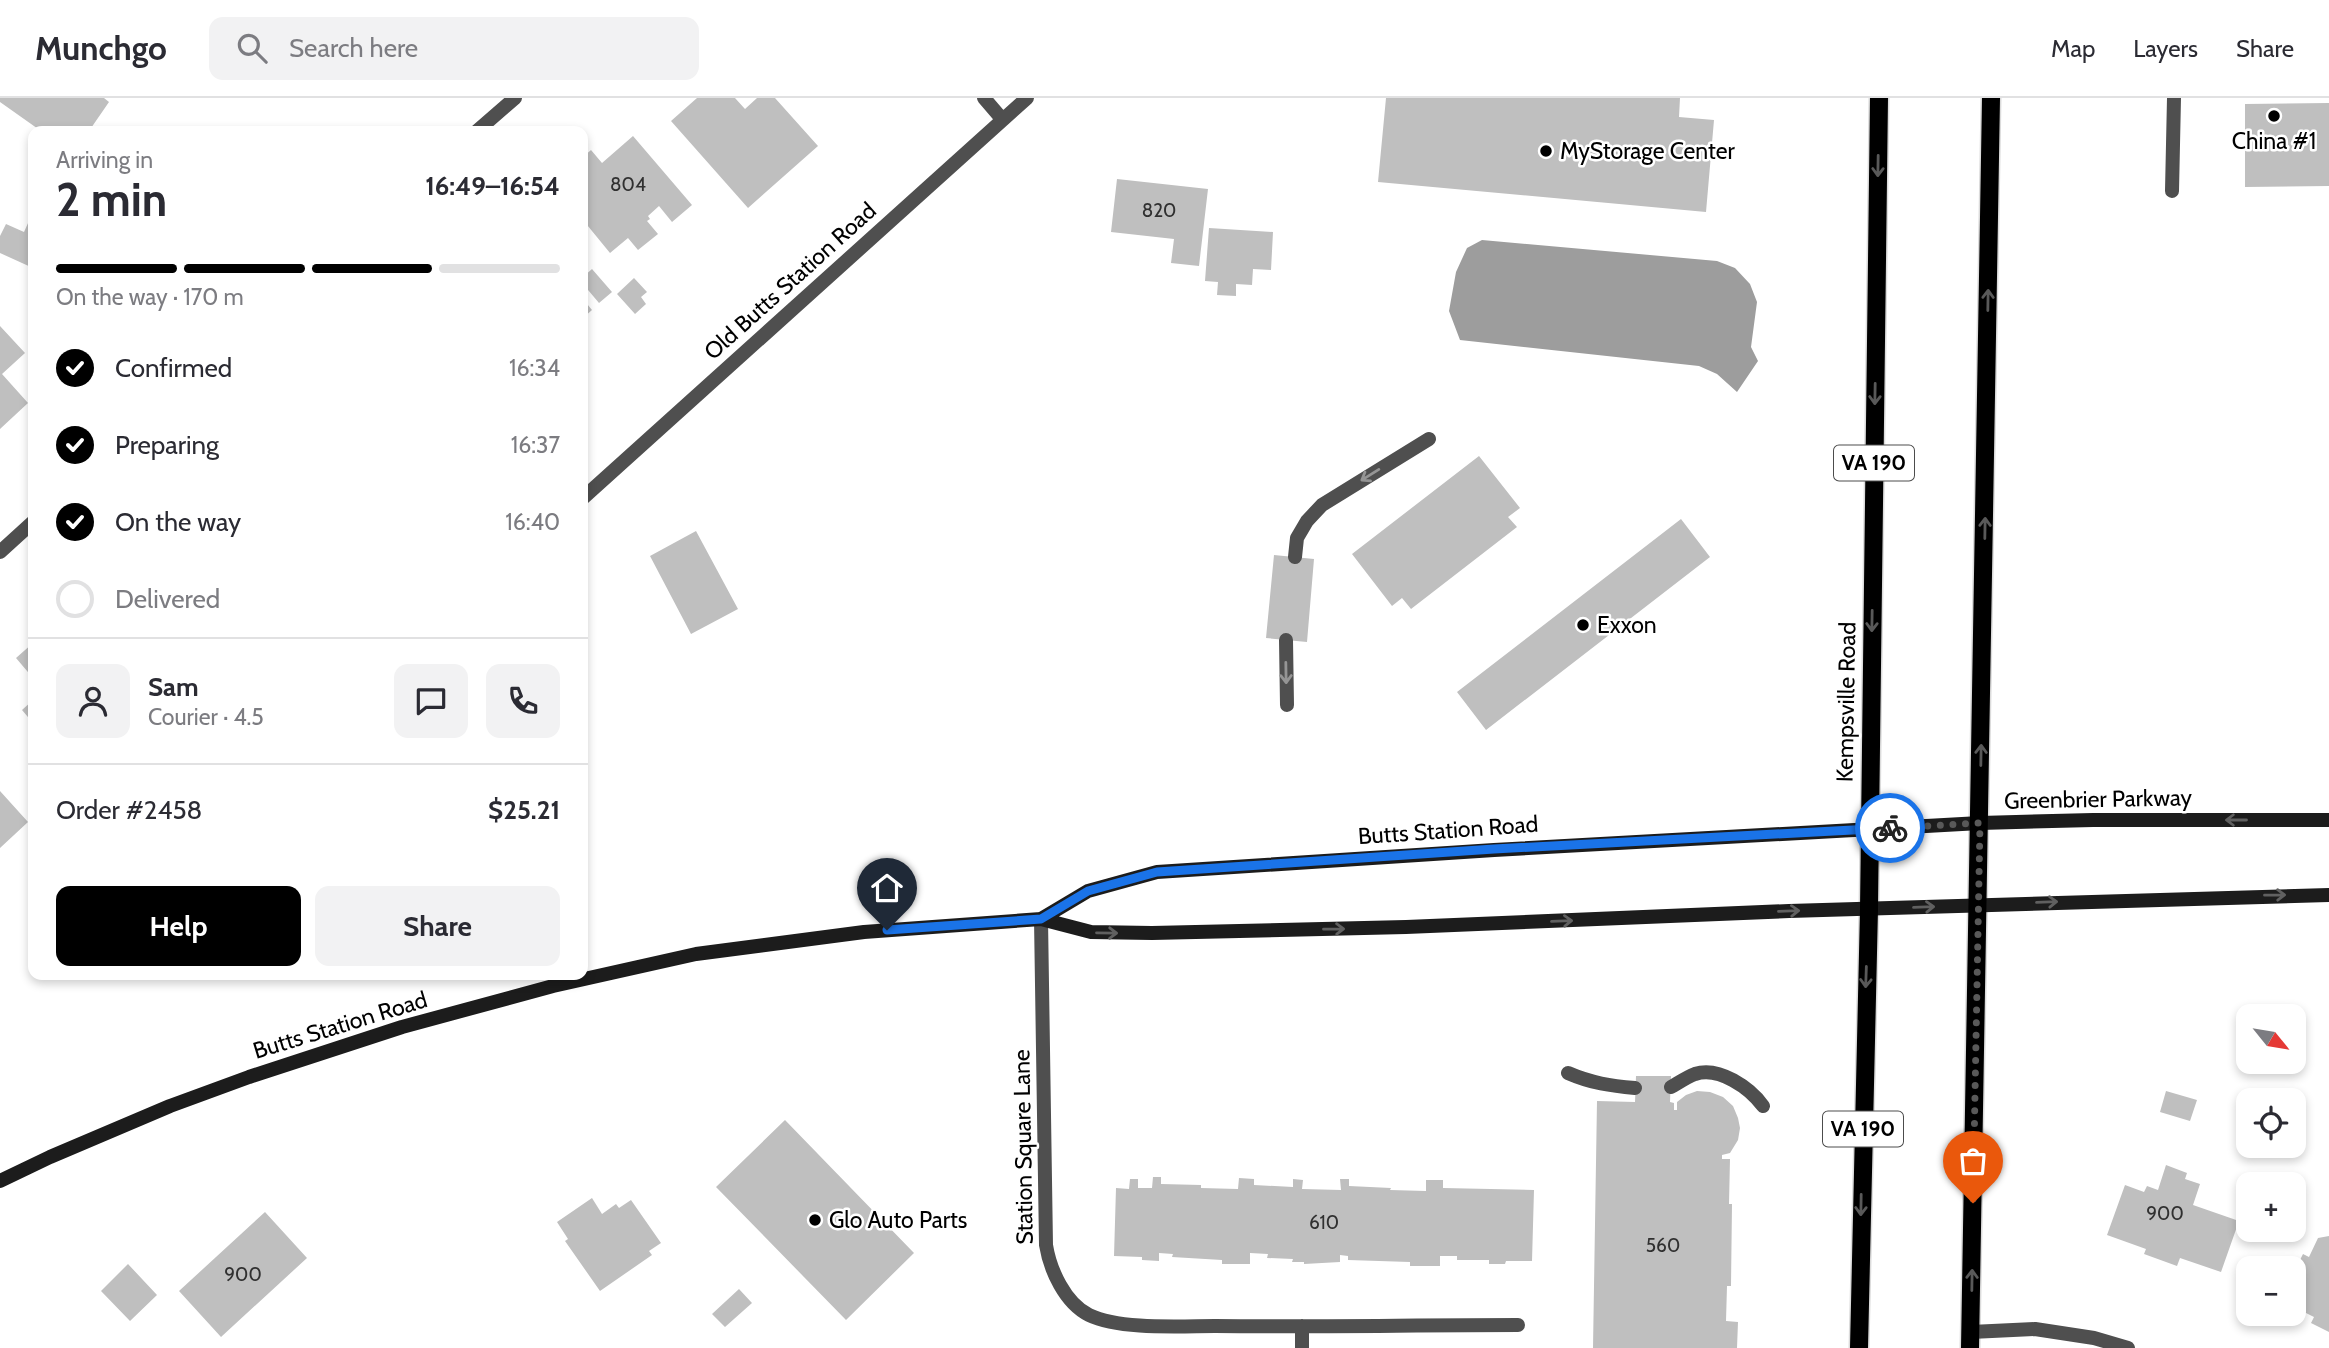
<!DOCTYPE html>
<html lang="en">
<head>
<meta charset="utf-8">
<style>
	body { margin:0; font-family:Cabin,sans-serif; background:#f2f2f3; color:#2b2b33; height:100vh; display:flex; flex-direction:column; font-size:26px; white-space:nowrap }
	* { box-sizing:border-box; margin:0 }
	p { font-size:23px; color:#7c7c81 }
	.icon { flex:none; width:38px; height:38px; fill:none; stroke:currentColor; stroke-width:2; stroke-linecap:round; stroke-linejoin:round }
	.map { position:relative; flex:1; overflow:hidden }
	.drawer { position:absolute; left:28px; top:28px; width:560px; height:854px; display:flex; flex-direction:column; background:#fff; border-radius:14px; box-shadow:0 4px 10px #0003 }
	.drawer>* { flex:none }
	.needle { width:46px; rotate:120deg }
	.tools { position:absolute; left:2236px; top:906px; display:grid; gap:14px }
	.tools a { display:grid; place-items:center; width:70px; height:70px; border-radius:14px; background:#fff; box-shadow:0 4px 10px #0003; font-size:35px }
	.pin { position:absolute; display:grid; place-items:center; width:60px; height:60px; color:#fff; margin:-72px -30px; border-radius:50% 50% 50% 0; rotate:-45deg; box-shadow:0 0 7px #0007 }
	.pin .icon { rotate:45deg }
	.courier { position:absolute; display:grid; place-items:center; width:70px; height:70px; margin:-35px; border:5px solid #1a73e8; border-radius:50%; background:#fff; color:#222; box-shadow:0 2px 9px #0007 }
	.summary em { font-style:normal; font-weight:700 }
	.summary div { display:flex; flex-direction:column-reverse }
	.summary { display:flex; align-items:center; justify-content:space-between; height:119px; padding:0 28px }
	h1 { font-size:46px; font-weight:700; line-height:52px }
	.bar { display:grid; grid-template-columns:repeat(4,1fr); gap:10px 7px; align-content:center; height:84px; padding:0 28px }
	.bar i { height:9px; border-radius:5px; background:#e1e1e2 }
	.bar .selected { background:#000 }
	.bar p { grid-column:span 4 }
	.line { display:flex; align-items:center; gap:18px; padding:0 28px; border-top:2px solid #e1e1e2 }
	.line div { flex:1 }
	.round { display:grid; place-items:center; flex:none; width:74px; height:74px; border-radius:14px; background:#f2f2f3 }
	ol { padding:0 28px; list-style:none }
	li { display:flex; align-items:center; gap:21px; height:77px }
	li p { margin-inline-start:auto }
	li .icon { padding:7px; border-radius:50%; background:#000; color:#fff; stroke-width:4 }
	li:last-child { color:#7c7c81 }
	li i { width:38px; height:38px; border:4px solid #e1e1e2; border-radius:50% }
	.action { display:flex; gap:14px; margin-top:auto; padding:14px 28px }
	.action a { flex:1; height:80px; border-radius:14px; background:#000; color:#fff; font-size:28px; font-weight:700; line-height:80px; text-align:center }
	.action a+a { background:#f2f2f3; color:#2b2b33 }
	header { display:flex; align-items:center; gap:42px; box-sizing:border-box; height:98px; padding:0 35px; background:#fff; border-bottom:2px solid #e1e1e2 }
	header strong { font-size:33px }
	nav { display:flex; gap:38px; margin-inline-start:auto; font-size:24px }
	.search { width:490px; height:63px; background:#f2f2f3; display:flex; align-items:center; gap:18px; box-sizing:border-box; padding:0 24px; border-radius:14px; color:#7c7c81; font-size:26px }
	.map>svg:first-child { display:block }
</style>
</head>
<body>
<header>
<strong>Munchgo</strong>
<div class="search"><svg class="icon" aria-label="search" viewBox="0 0 24 24"><circle cx="10" cy="10" r="6"/><path d="M15 15l6 6"/></svg>Search here</div>
<nav><a>Map</a><a>Layers</a><a>Share</a></nav>
</header>
<div class="map">
<svg width="2329" height="1250" viewBox="0 0 2329 1250">
	<rect width="100%" height="100%" fill="#fff"/>
	<path fill="#9d9d9d" d="M1482 142 1717 163 1735 170 1750 186 1757 204 1751 249 1758 263 1737 294 1717 276 1699 268 1460 242 1449 213 1456 174 1467 150Z"/>
	<path fill="#bfbfbf" d="M0 0H104L109 4 89 33H41L0 4Z
		M697 0H735L745 11 757 0H775L818 48 748 110 671 23Z
		M1386 0H1680L1679 19 1714 22 1706 114 1378 84Z
		M2329 5V88L2245 89V6Z
		M633 38 692 107 672 124 659 108 648 118 650 121 647 123 658 136 638 152 628 140 610 155 583 122V59L591 52 602 65Z
		M1117 81 1208 91 1199 168 1171 165 1174 141 1111 134Z
		M33 114V170L0 155V138L6 126 24 134Z
		M1209 130 1273 134 1271 172 1253 171 1252 187 1236 186V198L1217 197 1218 184 1205 183Z
		M592 171 612 194 599 205 583 186V179Z
		M634 180 647 194 641 199 646 206 635 216 617 196Z
		M583 201 592 212 583 220Z
		M0 228 25 255 2 276 28 305 0 331Z
		M1479 358 1520 410 1508 419 1517 429 1411 511 1402 500 1392 508 1352 456Z
		M1681 421 1710 459 1486 632 1457 594Z
		M696 433 738 511 691 536 650 458Z
		M1274 457 1314 461 1307 544 1266 540Z
		M33 545V580L16 560Z
		M33 602V625L22 612Z
		M0 693 28 724 0 750Z
		M1636 978H1671L1670 1004 1674 1005V1012H1677V1004L1686 997 1697 993 1710 994 1723 999 1733 1008 1738 1020 1740 1030 1738 1042 1730 1055 1722 1057V1061H1730L1729 1106H1732L1731 1188H1727L1726 1223 1738 1224 1737 1250H1593L1597 1003 1635 1004Z
		M2166 993 2197 1002 2190 1023 2160 1014Z
		M785 1022 914 1155 846 1222 716 1089Z
		M2166 1067 2187 1075 2185 1081 2200 1086 2193 1107 2239 1123 2221 1174 2180 1160 2177 1168 2144 1156 2146 1151 2107 1137 2125 1087 2144 1094 2147 1088 2158 1092Z
		M1153 1079H1161V1086L1201 1087V1090L1238 1091 1239 1080 1254 1081V1087L1293 1089V1081L1303 1082 1302 1091 1341 1092 1340 1081H1349V1088L1391 1090 1390 1092 1426 1093V1082H1443V1090L1534 1092 1532 1163H1506L1505 1166H1489V1162H1457V1158H1440V1168H1410V1164L1348 1162V1158L1340 1157V1164L1304 1166V1164H1292L1293 1161 1267 1160 1268 1156 1250 1155V1166H1222V1162L1172 1159 1173 1156 1159 1155V1163L1142 1162V1159L1114 1158 1116 1090 1129 1091 1130 1081H1138V1090H1152Z
		M592 1100 602 1116 616 1106 619 1110 631 1102 661 1145 649 1153 652 1157 600 1193 565 1143 568 1141 557 1124Z
		M265 1114 307 1160 221 1239 179 1193Z
		M2329 1138V1234L2311 1225 2314 1219 2294 1209V1174L2303 1156 2309 1159 2318 1140Z
		M128 1166 157 1197 130 1223 101 1193Z
		M739 1191 752 1205 725 1229 712 1216Z"/>
	<g fill="none" stroke-linecap="round" stroke-linejoin="round">
		<defs>
			<path id="primary" d="M1859 1250 1869 811 1879 0
				M1970 1250 1991 0"/>
		</defs>
		<use href="#primary" stroke="#dbdbdb" stroke-width="21"/>
		<path stroke="#4f4f4f" stroke-width="14" d="M2172 93 2174 0
			M1295 459 1297 440 1307 423 1322 407 1429 341
			M1286 542 1287 607
			M1568 975C1591 985 1611 988 1635 990
			M1671 989C1678 985 1687 979 1695 976 1719 968 1750 990 1763 1008"/>
		<path stroke="#4f4f4f" stroke-width="14" d="M984 0 1002 21
			M477 33 515 0
			M583 400 1027 0
			M0 454 33 424
			M1041 821 1046 1147C1050 1172 1065 1205 1089 1217 1120 1232 1181 1228 1215 1228 1316 1229 1417 1227 1518 1227
			M1302 1228V1250
			M1971 1234 2035 1231 2094 1240 2128 1250"/>
		<path stroke="#1c1c1c" stroke-width="14" d="M1041 821 1088 793 1157 774 1494 752 1980 725 2093 722H2329
			M0 1083 50 1059 170 1008 249 979 402 929 553 888 696 856 864 834 1041 821 1091 834 1152 835 1406 829 1789 813 2329 797"/>
		<use href="#primary" stroke="#000" stroke-width="18"/>
	</g>
	<defs><path id="oneway-shaft" d="M-6 0H5M1.5-3L5.5 0L1.5 3" fill="none" stroke-width="1.6" stroke-linecap="round" stroke-linejoin="round" transform="scale(1.75)"/></defs>
	<g stroke="#595959">
		<use href="#oneway-shaft" transform="translate(1878 68) rotate(91)"/>
		<use href="#oneway-shaft" transform="translate(1988 202) rotate(-89)"/>
		<use href="#oneway-shaft" transform="translate(1875 296) rotate(91)"/>
		<use href="#oneway-shaft" transform="translate(1985 430) rotate(-89)"/>
		<use href="#oneway-shaft" transform="translate(1872 523) rotate(91)"/>
		<use href="#oneway-shaft" transform="translate(1981 657) rotate(-89)"/>
		<use href="#oneway-shaft" transform="translate(1866 879) rotate(92)"/>
		<use href="#oneway-shaft" transform="translate(1861 1107) rotate(91)"/>
		<use href="#oneway-shaft" transform="translate(1972 1182) rotate(-89)"/>
	</g>
	<g stroke="#959595">
		<use href="#oneway-shaft" transform="translate(1370 377) rotate(148)"/>
		<use href="#oneway-shaft" transform="translate(1286 575) rotate(89)"/>
	</g>
	<g stroke="#606060">
		<use href="#oneway-shaft" transform="translate(2236 722) rotate(180)"/>
		<use href="#oneway-shaft" transform="translate(2275 797) rotate(-1)"/>
		<use href="#oneway-shaft" transform="translate(2047 804) rotate(-2)"/>
		<use href="#oneway-shaft" transform="translate(1924 809) rotate(-2)"/>
		<use href="#oneway-shaft" transform="translate(1789 813) rotate(-2)"/>
		<use href="#oneway-shaft" transform="translate(1562 823) rotate(-2)"/>
		<use href="#oneway-shaft" transform="translate(1334 831) rotate(-1)"/>
		<use href="#oneway-shaft" transform="translate(1107 835) rotate(1)"/>
	</g>
	<g fill="none" stroke-linecap="round" stroke-linejoin="round">
		<path stroke="#595959" stroke-width="7" stroke-dasharray="0 12.6" d="M1890 730 1980 725 1973 1105"/>
		<path stroke="#1a73e8" stroke-width="9" d="M887 832 1041 821 1088 793 1157 774 1494 751 1890 730"/>
	</g>
	<g fill="#000" stroke="#fff" stroke-width="2.5">
		<circle cx="2274" cy="18" r="7"/>
		<circle cx="1546" cy="53" r="7"/>
		<circle cx="1583" cy="527" r="7"/>
		<circle cx="815" cy="1122" r="7"/>
	</g>
	<g text-anchor="middle" stroke-width="5" stroke-linejoin="round" paint-order="stroke">
		<g font-size="19" fill="#303030">
			<text x="628" y="93">804</text>
			<text x="1159" y="119">820</text>
			<text x="2165" y="1122">900</text>
			<text x="1324" y="1131">610</text>
			<text x="1663" y="1154">560</text>
			<text x="243" y="1183">900</text>
		</g>
		<g fill="#fff" stroke="#4c4c4c" stroke-width="2">
			<rect x="1834" y="347.5" width="80" height="35" rx="5"/>
			<rect x="1823" y="1013.5" width="80" height="35" rx="5"/>
		</g>
		<g font-size="21" font-weight="bold" fill="#000">
			<text x="1874" y="372">VA 190</text>
			<text x="1863" y="1038">VA 190</text>
		</g>
		<g font-size="23" fill="#000" stroke="#fff" text-anchor="start">
			<text x="2274" y="51" text-anchor="middle">China #1</text>
			<text x="1560" y="61">MyStorage Center</text>
			<text x="1597" y="535">Exxon</text>
			<text x="829" y="1130">Glo Auto Parts</text>
		</g>
		<g font-size="23" fill="#000" stroke="#fff">
			<text transform="translate(790 183) rotate(-42)" y="8">Old Butts Station Road</text>
			<text transform="translate(1846 604) rotate(-89)" y="8">Kempsville Road</text>
			<text transform="translate(2098 701) rotate(-1)" y="8">Greenbrier Parkway</text>
			<text transform="translate(1448 732) rotate(-4)" y="8">Butts Station Road</text>
			<text transform="translate(340 927) rotate(-17)" y="8">Butts Station Road</text>
			<text transform="translate(1023 1049) rotate(-91)" y="8">Station Square Lane</text>
		</g>
	</g>
</svg>
<div class="tools">
<a><svg class="needle" viewBox="-14 -14 28 28"><path d="M0-13l5 13h-10z" fill="#e53935"/><path d="M0 13l5-13h-10z" fill="#7c7c81"/></svg></a>
<a><svg class="icon" aria-label="locate" viewBox="0 0 24 24"><circle cx="12" cy="12" r="6"/><path d="M12 2v4M12 18v4M2 12h4M18 12h4"/></svg></a>
<a>+</a>
<a>−</a>
</div>
<div class="pin" style="left:1973px;top:1105px;background:#ea580c"><svg class="icon" aria-label="bag" viewBox="0 0 24 24"><path d="M5 8h14l-1 12H6zM9 8a3 3 0 0 1 6 0"/></svg></div>
<div class="pin" style="left:887px;top:832px;background:#1f2937"><svg class="icon" aria-label="home" viewBox="0 0 24 24"><path d="M3 11l9-7 9 7M6 9v11h12V9"/></svg></div>
<div class="courier" style="left:1890px;top:730px"><svg class="icon" aria-label="bike" viewBox="0 0 24 24"><circle cx="6" cy="16" r="4"/><circle cx="18" cy="16" r="4"/><path d="M6 16l4-8h5l3 8M10 8l3 8H6M13 5h3"/></svg></div>
<section class="drawer">
<div class="summary"><div><h1>2 min</h1><p>Arriving in</p></div><em>16:49–16:54</em></div>
<div class="bar"><i class="selected"></i><i class="selected"></i><i class="selected"></i><i></i><p>On the way · 170 m</p></div>
<ol>
<li><svg class="icon" aria-label="check" viewBox="0 0 24 24"><path d="M5 12l5 5 9-10"/></svg>Confirmed<p>16:34</p></li>
<li><svg class="icon" aria-label="check" viewBox="0 0 24 24"><path d="M5 12l5 5 9-10"/></svg>Preparing<p>16:37</p></li>
<li><svg class="icon" aria-label="check" viewBox="0 0 24 24"><path d="M5 12l5 5 9-10"/></svg>On the way<p>16:40</p></li>
<li><i></i>Delivered</li>
</ol>
<div class="line" style="height:126px"><a class="round"><svg class="icon" aria-label="person" viewBox="0 0 24 24"><circle cx="12" cy="8" r="4"/><path d="M4 21q1-7 8-7t8 7"/></svg></a><div><b>Sam</b><p>Courier · 4.5</p></div><a class="round"><svg class="icon" aria-label="chat" viewBox="0 0 24 24"><path d="M4 5h16v11H9l-5 4z"/></svg></a><a class="round"><svg class="icon" aria-label="phone" viewBox="0 0 24 24"><path d="M5 4h4l2 5-3 2q2 4 5 5l2-3 5 2v4C11 20 4 13 5 4z"/></svg></a></div>
<div class="line" style="height:91px"><div>Order #2458</div><b>$25.21</b></div>
<div class="action"><a>Help</a><a>Share</a></div>
</section>
</div>
</body>
</html>
